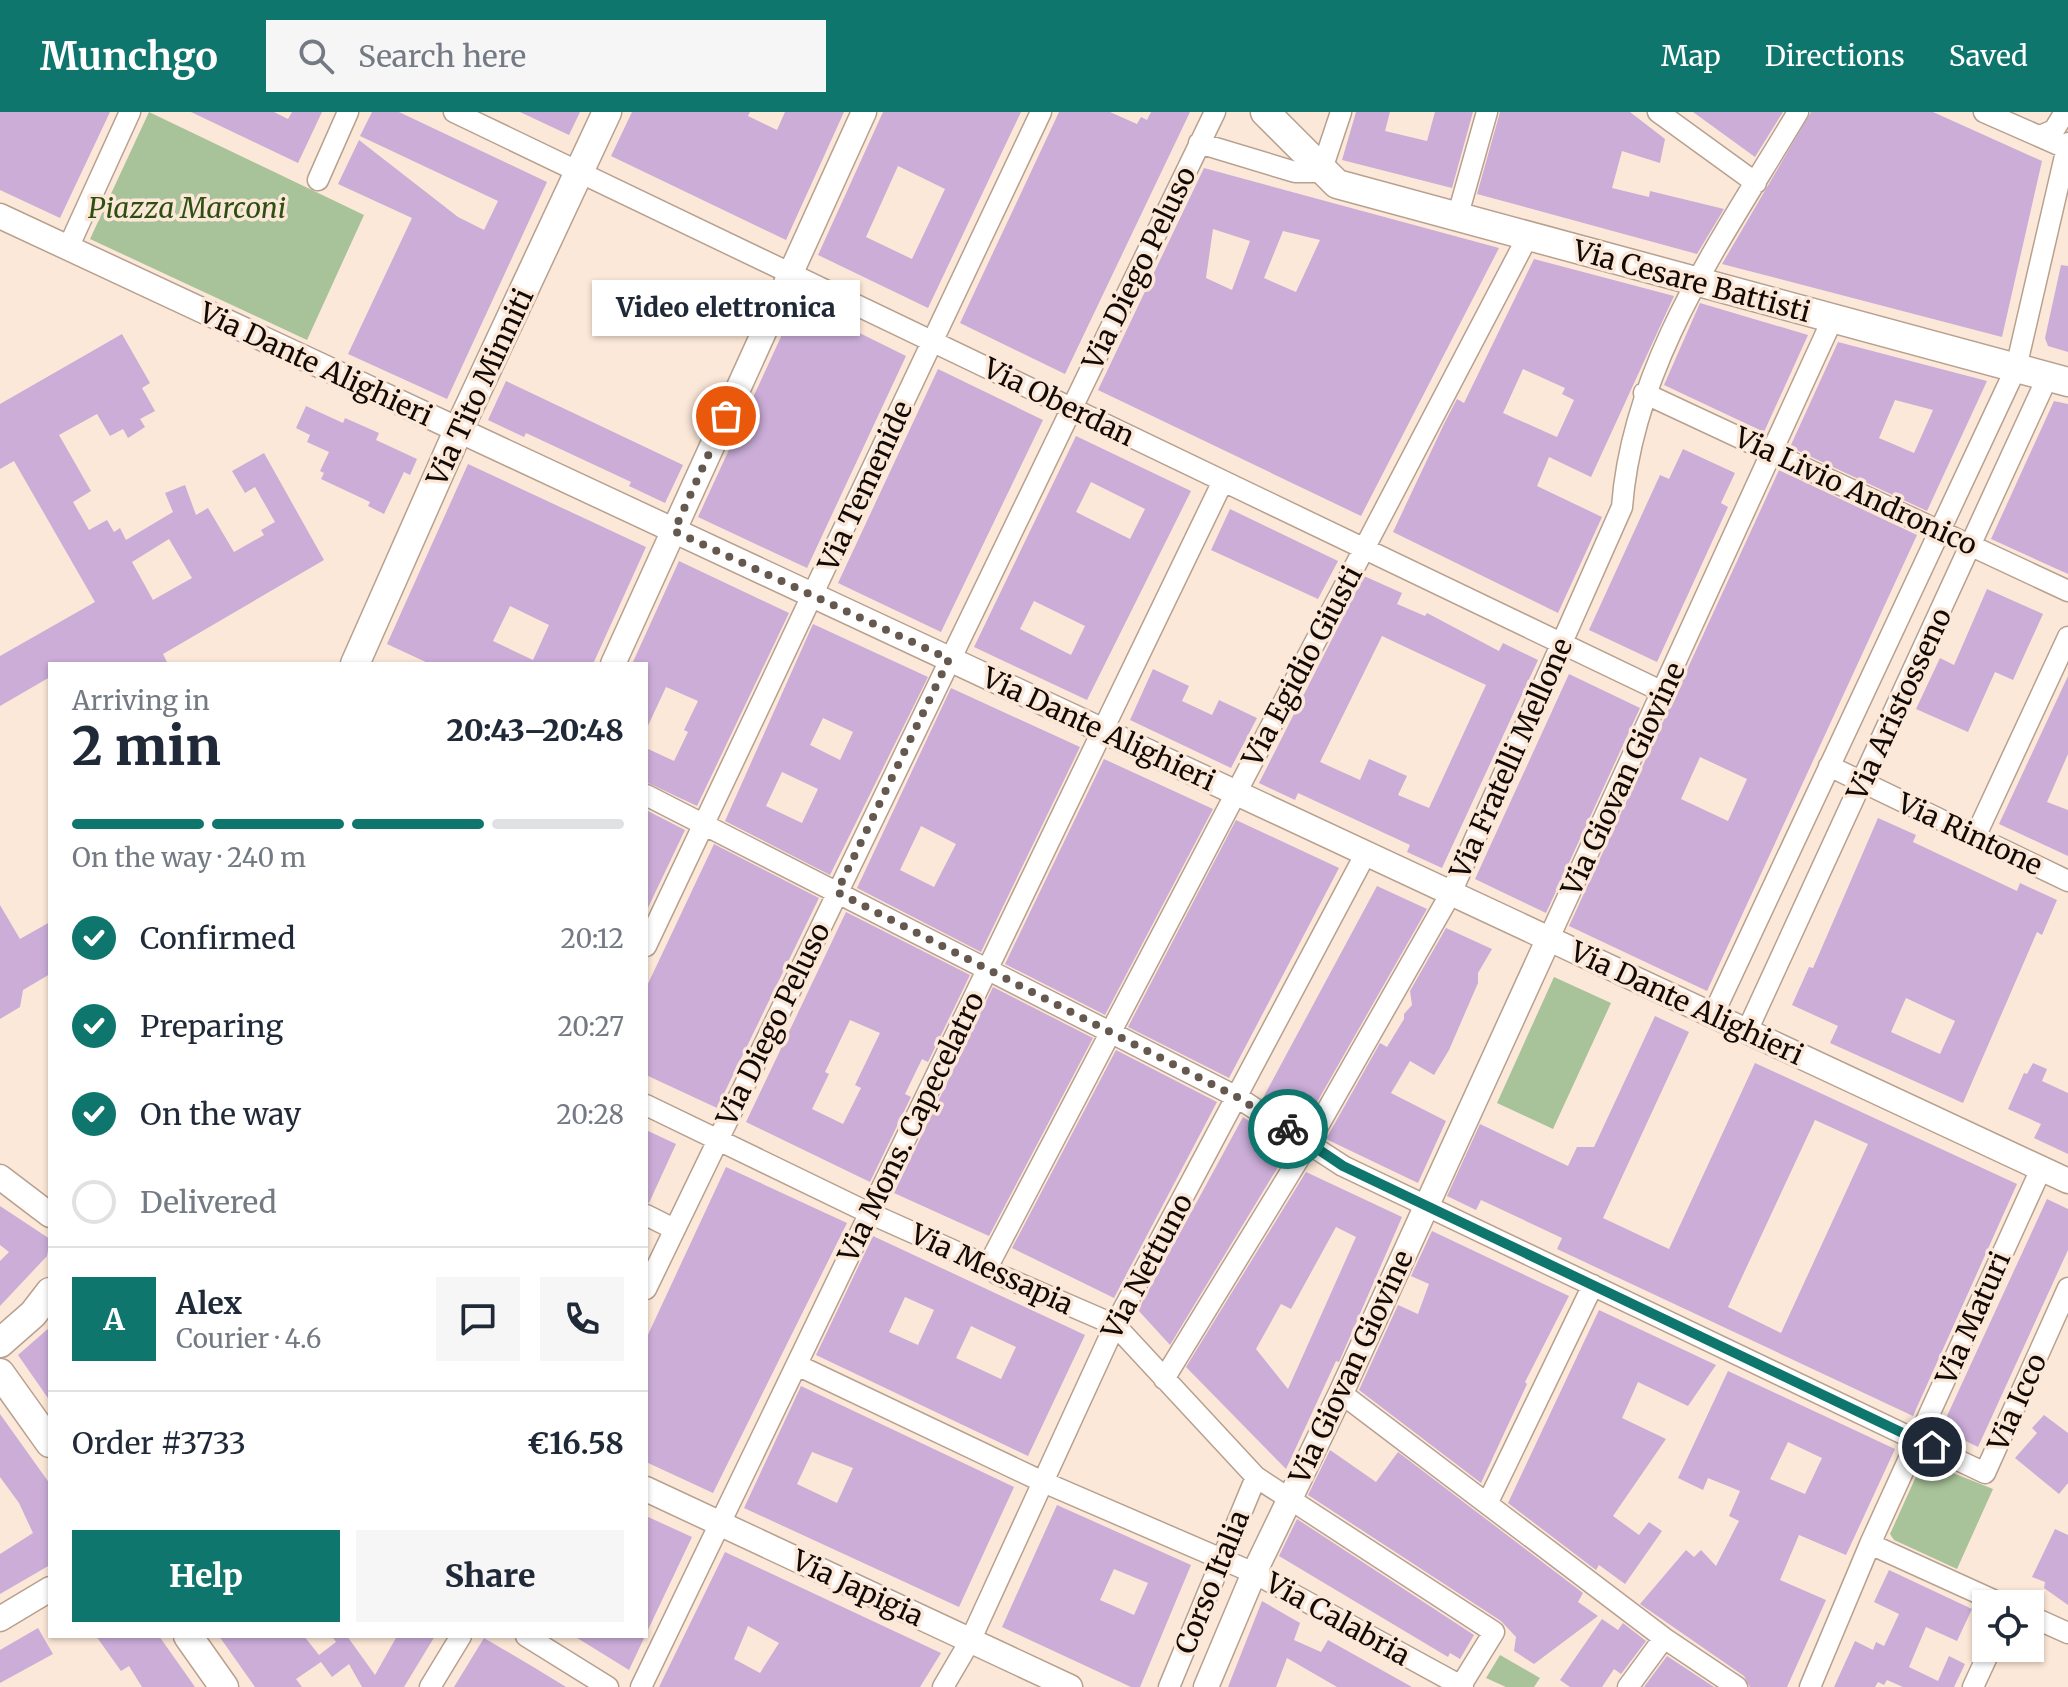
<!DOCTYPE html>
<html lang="en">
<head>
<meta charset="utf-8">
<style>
	body { margin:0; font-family:Merriweather,serif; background:#f6f6f7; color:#1f2937; height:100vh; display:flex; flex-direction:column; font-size:30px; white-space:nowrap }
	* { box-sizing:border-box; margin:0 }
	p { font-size:26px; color:#747a83 }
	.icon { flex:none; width:44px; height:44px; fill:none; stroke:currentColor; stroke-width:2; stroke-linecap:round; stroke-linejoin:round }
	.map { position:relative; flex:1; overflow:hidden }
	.sheet { position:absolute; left:48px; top:550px; width:600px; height:976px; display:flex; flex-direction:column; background:#fff; border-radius:0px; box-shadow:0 2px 6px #0004 }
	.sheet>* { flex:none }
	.controls { position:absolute; left:1972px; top:1478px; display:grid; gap:16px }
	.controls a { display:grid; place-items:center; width:72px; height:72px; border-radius:0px; background:#fff; box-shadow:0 2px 6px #0004; font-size:40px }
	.pin { position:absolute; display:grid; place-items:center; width:68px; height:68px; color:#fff; margin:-34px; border:4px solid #fff; border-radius:50%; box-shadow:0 2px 8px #0007 }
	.courier { position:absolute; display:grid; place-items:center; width:80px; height:80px; margin:-40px; border:6px solid #0f766e; border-radius:50%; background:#fff; color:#222; box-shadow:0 2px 10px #0007 }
	.bubble { position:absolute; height:56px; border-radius:0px; background:#fff; box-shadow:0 2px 6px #0004; font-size:26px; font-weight:800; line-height:56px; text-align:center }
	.summary em { font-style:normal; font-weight:800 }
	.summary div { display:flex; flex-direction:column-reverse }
	.summary { display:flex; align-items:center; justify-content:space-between; height:136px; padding:0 24px }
	h1 { font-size:52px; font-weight:800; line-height:60px }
	.bar { display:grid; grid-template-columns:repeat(4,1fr); gap:12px 8px; align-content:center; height:96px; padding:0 24px }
	.bar i { height:10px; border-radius:6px; background:#e0e1e3 }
	.bar .selected { background:#0f766e }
	.bar p { grid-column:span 4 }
	.line { display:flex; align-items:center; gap:20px; padding:0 24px; border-top:2px solid #e0e1e3 }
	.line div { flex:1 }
	.round { display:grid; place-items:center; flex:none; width:84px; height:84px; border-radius:0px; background:#f6f6f7 }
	ol { padding:0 24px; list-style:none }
	li { display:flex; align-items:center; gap:24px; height:88px }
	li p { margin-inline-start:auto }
	li .icon { padding:8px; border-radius:50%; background:#0f766e; color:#fff; stroke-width:4 }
	li:last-child { color:#747a83 }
	li i { width:44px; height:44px; border:4px solid #e0e1e3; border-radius:50% }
	.action { display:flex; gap:16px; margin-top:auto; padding:16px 24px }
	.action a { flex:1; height:92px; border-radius:0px; background:#0f766e; color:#fff; font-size:32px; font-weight:800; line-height:92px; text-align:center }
	.action a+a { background:#f6f6f7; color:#1f2937 }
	header { display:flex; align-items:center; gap:48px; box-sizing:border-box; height:112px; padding:0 40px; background:#0f766e; color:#fff }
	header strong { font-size:38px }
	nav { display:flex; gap:44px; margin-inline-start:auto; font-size:28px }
	.search { width:560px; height:72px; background:#f6f6f7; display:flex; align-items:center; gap:20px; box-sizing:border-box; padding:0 28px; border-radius:0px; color:#747a83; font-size:30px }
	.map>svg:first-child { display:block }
</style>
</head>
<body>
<header>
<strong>Munchgo</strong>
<div class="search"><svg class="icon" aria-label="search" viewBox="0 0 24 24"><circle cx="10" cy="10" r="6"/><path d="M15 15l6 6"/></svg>Search here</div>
<nav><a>Map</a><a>Directions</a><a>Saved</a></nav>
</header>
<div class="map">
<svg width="2068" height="1575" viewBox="0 0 2068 1575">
	<rect width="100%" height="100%" fill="#fce8d8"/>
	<path fill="#a8c399" d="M149 0 364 103 307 228 90 127Z
		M1554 865 1611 891 1553 1017 1497 991Z
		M1923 1349 1993 1377 1957 1457 1894 1428 1890 1422Z
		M1500 1543 1540 1566 1534 1575H1506L1486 1566Z"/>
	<path fill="#cbadd8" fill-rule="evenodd" d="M0 0H110L60 106 0 78Z
		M191 0H274L288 7 292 0H322L298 51Z
		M372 0H399L547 70 447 287 348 242 412 106 338 72 359 28 458 105 484 118 498 89 360 24Z
		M520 0H580L569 23Z
		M632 0H750L748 4 777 18 785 0H844L786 128 611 44Z
		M883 0H1021L928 196 818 143ZM898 54 945 77 912 147 866 125Z
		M1059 0H1110L1137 12 1141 5 1147 8 1151 0H1190L1065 262 960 211Z
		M1356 0H1390L1385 19 1427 29 1435 0H1473L1452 76 1342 48Z
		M1500 0H1630L1665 27 1660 51 1622 39 1612 76 1649 85 1650 79 1724 97 1697 142 1477 82Z
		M1693 0H1783L1755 45Z
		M1811 0H1933L2042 49 2002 225 1722 152Z
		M1204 56 1499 136 1361 404 1098 278ZM1213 117 1250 129 1232 178 1206 166ZM1283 119 1320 128 1296 180 1264 166Z
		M1534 147 1674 184 1591 365 1549 345 1537 374 1602 405 1558 501 1393 420 1444 312 1457 287 1464 291ZM1523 257 1565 276 1562 282 1574 288 1557 325 1503 301Z
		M2061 153 2068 154V240L2048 234 2045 226Z
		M797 190 906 244 807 456 698 405Z
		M1700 191 1808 223 1764 320 1664 273Z
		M122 222 150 271 142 276 155 299 140 307 145 315 128 326 123 317 110 324 97 302 59 323 91 379 73 390 89 418 107 408 114 420 120 416 126 428 173 400 165 381 185 373 196 403 208 396 234 440 264 423 261 418 275 410 255 375 245 381 232 359 264 341 324 448 163 542 168 552H50V565L0 594V544L95 490 14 349 0 357V292ZM169 427 192 466 153 488 132 450Z
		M1838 230 1987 269 1927 399 1790 335ZM1895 288 1933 298 1914 341 1879 326Z
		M938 257 1043 308 941 520 838 471Z
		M506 269 683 353 665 391 629 374 631 370 526 321 524 325 488 308Z
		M2054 289 2068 292V462L1991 427Z
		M306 294 343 311 345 306 379 321 376 328 417 347 410 363 404 360 384 402 368 394 370 390 321 367 324 361 320 359 329 340 307 330 310 323 296 316Z
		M1076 324 1191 379 1087 588 974 535ZM1091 370 1145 397 1130 427 1076 400ZM1034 489 1085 514 1071 543 1020 517Z
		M1683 337 1735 361 1721 391 1728 395 1657 550 1589 518 1660 363 1669 367Z
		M468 352 646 435 593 552H430L387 532ZM510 494 549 513 533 548 493 529Z
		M1779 358 1917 423 1707 879 1569 814ZM1700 645 1747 667 1728 709 1681 687Z
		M1230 397 1338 449 1318 487 1211 438Z
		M679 449 789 501 697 694 646 670V636L674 649 688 620 684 618 698 589 666 575 646 618V552H632Z
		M1364 464 1402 481 1397 492 1425 504 1427 501 1499 539 1503 531 1538 548 1442 756 1407 740 1410 733 1298 681 1295 688 1259 671ZM1382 524 1486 573 1429 696 1398 683 1407 664 1369 647 1360 668 1320 650Z
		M1987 477 2043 502 2013 568 1995 560 1968 620 1916 597 1940 546 1954 553Z
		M813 512 928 565 830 763 725 709ZM823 606 853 620 840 648 810 633ZM782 660 818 677 802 711 766 694Z
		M1153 557 1189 574 1182 589 1212 603 1219 588 1257 606 1231 656 1130 608Z
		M1569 562 1640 596 1546 801 1475 767Z
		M2068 564V642L2047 690 2068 698V744L1999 712Z
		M951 576 1080 635 981 840 857 776ZM921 714 956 732 934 775 900 758Z
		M1104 647 1213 697 1105 903 1005 852Z
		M646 698 685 718 646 800Z
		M1878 706 1916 723 1913 730 2017 779 2020 771 2057 788 2042 823 2037 820 1963 991 1830 931 1838 914 1792 893 1809 855 1813 856ZM1906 886 1955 909 1940 942 1891 920Z
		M1236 708 1339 756 1229 966 1128 915Z
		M714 732 819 786 717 996 646 963V876Z
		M1377 774 1427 797 1304 1013 1263 986Z
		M0 793 20 827 50 810V862L23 878 20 895 0 907Z
		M846 800 970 863 928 950 922 947 905 982 911 985 870 1070 746 1010ZM850 908 880 921 855 973 861 976 843 1012 812 997 829 962 825 960Z
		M1446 816 1492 837 1478 861V871L1449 938 1434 963 1410 949 1391 981 1446 1009 1418 1071 1326 1027 1380 931 1387 935 1404 907V902L1412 893 1410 879Z
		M993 875 1093 926 989 1124 894 1081Z
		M1655 904 1689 920 1603 1106 1669 1137 1755 951 2017 1072 1913 1304 1557 1137 1562 1126 1481 1088 1476 1098 1447 1084 1480 1012 1568 1054 1577 1035H1594ZM1815 1008 1868 1032 1781 1221 1728 1195Z
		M1116 938 1217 990 1114 1186 1012 1136Z
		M2033 951 2047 957 2042 969 2068 981V1042L2034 1026 2041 1012 2008 997 2024 961 2027 962Z
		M1243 1005 1290 1035 1170 1233 1138 1198Z
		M646 1018 676 1032 649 1091 646 1090Z
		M726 1055 847 1111 713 1381 646 1350V1227Z
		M1306 1060 1402 1105 1339 1250 1336 1249 1286 1357 1186 1255ZM1336 1115 1356 1125 1288 1277 1256 1237 1281 1192 1291 1197Z
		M2047 1087 2068 1097V1138L1978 1335 1941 1317Z
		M0 1094 50 1127 47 1144 0 1194V1149L9 1140 0 1133Z
		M1432 1119 1569 1184 1525 1270 1527 1272 1481 1371 1359 1278 1398 1193 1418 1202 1429 1172 1411 1164Z
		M873 1124 1085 1223 1028 1344 816 1243ZM905 1185 934 1198 918 1233 889 1220ZM971 1214 1016 1235 1001 1267 956 1246Z
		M1599 1198 1716 1253 1688 1294 1638 1270 1622 1306 1666 1327 1613 1404 1639 1423 1649 1410 1662 1419 1625 1472 1599 1453 1596 1458 1508 1391Z
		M50 1215V1289L18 1243Z
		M1728 1259 1895 1337 1846 1443 1799 1423 1780 1468 1826 1488 1787 1575H1750L1744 1564 1640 1492 1686 1438 1694 1445 1701 1438 1716 1454 1739 1409 1729 1404 1740 1379 1708 1366 1703 1378 1678 1366ZM1788 1330 1822 1346 1805 1382 1770 1367Z
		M801 1274 1014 1375 959 1495 744 1396ZM812 1340 853 1356 837 1391 797 1372Z
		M0 1302 50 1372V1453L0 1482V1442L33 1421 19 1391 0 1365Z
		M2044 1303 2068 1321V1371L2059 1382 2015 1346 2037 1321 2032 1316Z
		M1330 1338 1376 1370 1398 1340 1583 1481 1578 1490 1598 1504 1534 1552 1514 1539 1516 1525 1501 1509 1308 1383Z
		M1057 1393 1191 1453 1140 1575H1131L1002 1515ZM1114 1457 1148 1471 1134 1503 1100 1488Z
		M646 1404 692 1425 646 1522Z
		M1297 1407 1474 1523 1460 1547 1450 1541 1448 1545 1279 1444Z
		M2055 1417 2068 1423V1493L2044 1476 2045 1470 2032 1465Z
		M725 1440 941 1541 920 1575H659ZM748 1514 779 1531 760 1561 734 1547Z
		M1889 1458 1972 1497 1957 1529 1926 1515 1909 1555 1938 1569 1949 1544 1965 1552 1954 1575H1903L1887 1568 1884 1573 1878 1570 1875 1575H1834L1855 1529 1873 1538 1876 1530 1884 1534 1899 1502 1874 1490Z
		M1262 1489 1300 1511 1294 1528 1321 1540 1328 1528 1412 1575H1337L1287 1546 1276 1575H1228Z
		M1602 1507 1618 1518 1623 1511 1646 1529 1621 1562 1614 1557 1602 1575H1570L1560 1568Z
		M38 1516 53 1542 0 1571V1538Z
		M96 1524H159L195 1575H142L129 1554 121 1559Z
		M219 1524H304L319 1543 336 1530 332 1524H347L375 1563 397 1524H435L404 1575H362L349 1552 332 1565 321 1550 296 1567 302 1575H255Z
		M574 1524H645L629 1558Z
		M484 1526 535 1556 566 1575H454Z
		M1667 1544 1714 1575H1644Z"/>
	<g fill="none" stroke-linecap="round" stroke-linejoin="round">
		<defs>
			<path id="minor" d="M454 0 1663 580
				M1658 0 1756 71
				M1984 0 2068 37
				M2040 24 2054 18 2065 0
				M1199 31 1295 60H1321L1341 0
				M318 68 348 0
				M1457 106 1487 0
				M68 136 130 0
				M1644 281 2068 479
				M1829 654 2068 769
				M646 683 1237 985 1343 1054 1985 1361 2068 1176
				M1976 723 2068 525
				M1549 826 1833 206
				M646 834 1041 0
				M1713 903 2016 256 2068 31
				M1747 919 2048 264
				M646 993 869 1101 988 1154 997 1162 1115 1213 1256 1365 1494 1520 1460 1575
				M646 1103 674 1117
				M988 1154 1527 126
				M646 1177 1215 0
				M797 1253 1041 1369 1254 1461 1463 1575
				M1164 1267 1309 1030 1451 781 1622 395C1633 248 1725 123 1798 0
				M1341 1281 1664 1526 1737 1575
				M1488 1390 1593 1173
				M1870 1432 2002 1492
				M2030 1504 2068 1521
				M526 1524 608 1575
				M430 1575 461 1524
				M641 1575 1223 369
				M943 1575 970 1529 1115 1213 1366 741
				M1169 1575 1256 1365
				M1628 1575 1664 1526
				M1810 1575 1870 1432 2041 1057
				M1973 1575 1991 1536"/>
			<path id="tertiary" d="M0 104 2068 1069
				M613 552 864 0
				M0 1065 50 1103
				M646 1377 1070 1575
				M0 1507 50 1477
				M1206 1575 1254 1461 1341 1281 1549 826"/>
			<path id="secondary" d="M1265 0 1337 72 2068 270
				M355 552 458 319 607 0
				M0 1231 33 1202 50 1180
				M0 1261 50 1331
				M188 1524 224 1575"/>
		</defs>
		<use href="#minor" stroke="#b8a08f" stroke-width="23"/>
		<use href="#tertiary" stroke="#b8a08f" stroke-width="27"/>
		<use href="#secondary" stroke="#b8a08f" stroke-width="31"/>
		<use href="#minor" stroke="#fff" stroke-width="20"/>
		<use href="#tertiary" stroke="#fff" stroke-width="24"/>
		<use href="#secondary" stroke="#fff" stroke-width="28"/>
	</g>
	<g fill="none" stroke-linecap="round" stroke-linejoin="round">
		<path stroke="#64584f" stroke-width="8" stroke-dasharray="0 14.4" d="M726 304 674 419 949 547 837 780 1237 985 1288 1017"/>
		<path stroke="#0f766e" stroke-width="10" d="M1288 1017 1343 1054 1932 1335"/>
	</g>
	<g text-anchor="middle" stroke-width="7" stroke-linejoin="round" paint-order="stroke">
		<g font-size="28" font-style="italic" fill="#2d5012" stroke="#fce8d8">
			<text x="187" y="106">Piazza Marconi</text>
		</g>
		<g font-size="28" fill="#120a05" stroke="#fce8d8">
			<text transform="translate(1139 156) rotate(-64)" y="10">Via Diego Peluso</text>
			<text transform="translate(1692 169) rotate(15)" y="10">Via Cesare Battisti</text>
			<text transform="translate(316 252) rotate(25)" y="10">Via Dante Alighieri</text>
			<text transform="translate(480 275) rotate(-65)" y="10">Via Tito Minniti</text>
			<text transform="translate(1059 290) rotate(26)" y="10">Via Oberdan</text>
			<text transform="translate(865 374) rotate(-65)" y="10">Via Temenide</text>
			<text transform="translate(1856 379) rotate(25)" y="10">Via Livio Andronico</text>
			<text transform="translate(1302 554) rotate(-62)" y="10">Via Egidio Giusti</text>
			<text transform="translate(1899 592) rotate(-65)" y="10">Via Aristosseno</text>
			<text transform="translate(1099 617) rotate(25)" y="10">Via Dante Alighieri</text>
			<text transform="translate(1511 646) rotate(-66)" y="10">Via Fratelli Mellone</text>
			<text transform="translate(1623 667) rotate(-65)" y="10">Via Giovan Giovine</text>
			<text transform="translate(1970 722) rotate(25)" y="10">Via Rintone</text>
			<text transform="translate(1687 891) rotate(25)" y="10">Via Dante Alighieri</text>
			<text transform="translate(773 912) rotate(-64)" y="10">Via Diego Peluso</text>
			<text transform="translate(911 1015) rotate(-64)" y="10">Via Mons. Capecelatro</text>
			<text transform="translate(1147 1154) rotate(-62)" y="10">Via Nettuno</text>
			<text transform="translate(992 1157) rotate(25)" y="10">Via Messapia</text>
			<text transform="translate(1973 1206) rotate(-66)" y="10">Via Maturi</text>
			<text transform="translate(1351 1255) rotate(-65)" y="10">Via Giovan Giovine</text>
			<text transform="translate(2017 1290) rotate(-66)" y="10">Via Icco</text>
			<text transform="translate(1212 1470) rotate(-68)" y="10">Corso Italia</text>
			<text transform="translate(858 1476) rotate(25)" y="10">Via Japigia</text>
			<text transform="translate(1338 1507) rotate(29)" y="10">Via Calabria</text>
		</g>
	</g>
</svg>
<div class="controls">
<a><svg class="icon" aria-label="locate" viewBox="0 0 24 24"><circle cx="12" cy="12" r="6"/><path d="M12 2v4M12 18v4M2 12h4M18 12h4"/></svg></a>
</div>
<div class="pin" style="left:726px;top:304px;background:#ea580c"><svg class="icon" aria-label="bag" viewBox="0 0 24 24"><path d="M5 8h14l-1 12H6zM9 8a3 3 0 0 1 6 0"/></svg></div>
<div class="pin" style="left:1932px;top:1335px;background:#1f2937"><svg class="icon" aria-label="home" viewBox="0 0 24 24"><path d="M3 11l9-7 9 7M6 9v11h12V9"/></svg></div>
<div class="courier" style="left:1288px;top:1017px"><svg class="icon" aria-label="bike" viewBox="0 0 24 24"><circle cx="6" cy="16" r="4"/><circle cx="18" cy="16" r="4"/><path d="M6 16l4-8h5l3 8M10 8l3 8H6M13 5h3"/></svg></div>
<div class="bubble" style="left:592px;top:168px;width:268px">Video elettronica</div>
<section class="sheet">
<div class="summary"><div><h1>2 min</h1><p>Arriving in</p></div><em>20:43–20:48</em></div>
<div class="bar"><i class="selected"></i><i class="selected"></i><i class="selected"></i><i></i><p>On the way · 240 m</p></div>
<ol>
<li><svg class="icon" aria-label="check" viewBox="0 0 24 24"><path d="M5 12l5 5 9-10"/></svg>Confirmed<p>20:12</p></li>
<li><svg class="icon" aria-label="check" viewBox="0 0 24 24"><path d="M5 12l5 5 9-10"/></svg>Preparing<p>20:27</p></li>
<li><svg class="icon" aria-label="check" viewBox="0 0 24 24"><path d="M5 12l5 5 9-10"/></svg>On the way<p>20:28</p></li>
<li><i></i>Delivered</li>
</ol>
<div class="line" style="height:144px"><b class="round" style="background:#0f766e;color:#fff">A</b><div><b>Alex</b><p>Courier · 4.6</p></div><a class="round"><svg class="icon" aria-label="chat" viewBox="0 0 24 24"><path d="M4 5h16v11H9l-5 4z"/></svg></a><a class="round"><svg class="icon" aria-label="phone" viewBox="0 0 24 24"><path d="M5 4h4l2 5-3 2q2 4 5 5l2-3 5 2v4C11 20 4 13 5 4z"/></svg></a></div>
<div class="line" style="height:104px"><div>Order #3733</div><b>€16.58</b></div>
<div class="action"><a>Help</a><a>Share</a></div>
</section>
</div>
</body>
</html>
